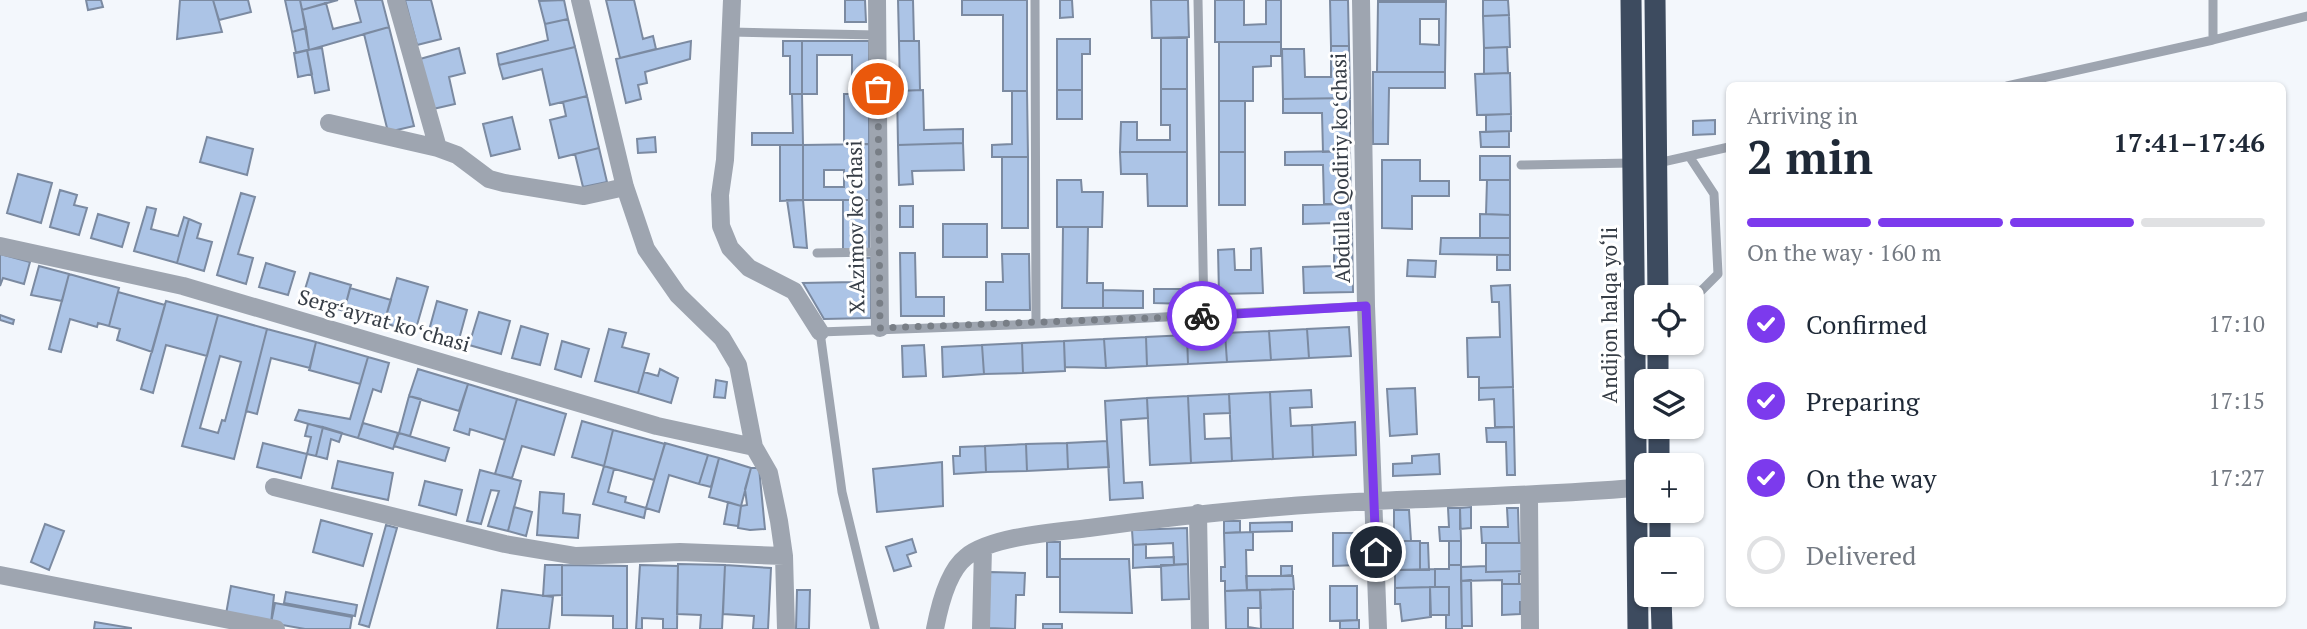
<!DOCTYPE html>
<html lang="en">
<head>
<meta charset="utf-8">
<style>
	body { margin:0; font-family:"PT Serif",serif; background:#f6f6f7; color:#1f2937; height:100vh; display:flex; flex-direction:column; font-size:26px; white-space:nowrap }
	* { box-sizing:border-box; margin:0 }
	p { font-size:23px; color:#747a83 }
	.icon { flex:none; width:38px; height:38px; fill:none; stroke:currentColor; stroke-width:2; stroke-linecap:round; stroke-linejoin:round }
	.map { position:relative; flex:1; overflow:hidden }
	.details { position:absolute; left:1726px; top:82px; width:560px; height:525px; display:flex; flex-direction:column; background:#fff; border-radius:10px; box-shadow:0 2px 5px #0004 }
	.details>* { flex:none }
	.controls { position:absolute; left:1634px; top:285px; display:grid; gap:14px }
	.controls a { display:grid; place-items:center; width:70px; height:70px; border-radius:10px; background:#fff; box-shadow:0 2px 5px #0004; font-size:35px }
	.pin { position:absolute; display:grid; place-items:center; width:60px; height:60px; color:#fff; margin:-30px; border:4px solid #fff; border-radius:50%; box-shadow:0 2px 7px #0007 }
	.courier { position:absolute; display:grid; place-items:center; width:70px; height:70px; margin:-35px; border:5px solid #7c3aed; border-radius:50%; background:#fff; color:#222; box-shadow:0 2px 9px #0007 }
	.headline em { font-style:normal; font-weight:800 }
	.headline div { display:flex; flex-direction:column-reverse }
	.headline { display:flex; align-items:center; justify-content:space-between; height:119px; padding:0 21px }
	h1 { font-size:46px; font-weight:800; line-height:52px }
	.bar { display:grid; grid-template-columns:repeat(4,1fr); gap:10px 7px; align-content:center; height:84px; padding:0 21px }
	.bar i { height:9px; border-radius:5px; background:#e0e1e3 }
	.bar .current { background:#7c3aed }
	.bar p { grid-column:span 4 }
	ol { padding:0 21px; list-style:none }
	li { display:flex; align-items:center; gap:21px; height:77px }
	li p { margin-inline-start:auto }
	li .icon { padding:7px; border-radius:50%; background:#7c3aed; color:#fff; stroke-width:4 }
	li:last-child { color:#747a83 }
	li i { width:38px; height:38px; border:4px solid #e0e1e3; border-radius:50% }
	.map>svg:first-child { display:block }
</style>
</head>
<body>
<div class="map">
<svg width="2307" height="629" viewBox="0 0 2307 629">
	<rect width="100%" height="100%" fill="#f3f7fc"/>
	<path fill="#acc4e6" stroke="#7b8aa1" stroke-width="2" fill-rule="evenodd" d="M86 0H101L103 7 88 10Z
		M180 0H213L222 32 177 39Z
		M213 0H248L251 12 219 20Z
		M285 0H300L306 28 292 32Z
		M300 0H338L302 10Z
		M355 0H382L389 27 309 50 302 10 326 3 333 29 361 22Z
		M405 0H431L441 39 417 45Z
		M564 0 568 19 545 24 539 1Z
		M606 0H634L643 39 653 36 656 49 620 58Z
		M845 0H865L866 22H845Z
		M898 0H913L914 41H899Z
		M962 0H1027V91H1003V15H962Z
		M1060 0H1072L1073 17 1060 18Z
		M1151 0H1188L1189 37 1152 38Z
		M1215 0H1244V25L1266 24V0H1281V42H1215Z
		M1330 0H1348L1349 46H1331Z
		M1378 0H1446V2H1378Z
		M1483 0H1508L1509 15 1483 16Z
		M1378 2H1446L1445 72H1377ZM1420 19H1439V45L1420 44Z
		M1509 15 1510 47 1484 48 1483 16Z
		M568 19 575 47 499 65 497 54 548 40 545 24Z
		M389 27 414 126 388 132 364 34Z
		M306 28 309 50 296 53 292 32Z
		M1161 38H1187V89H1161Z
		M1057 39H1090V54H1082V90H1057Z
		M691 41 690 59 645 72 647 83 638 85 641 99 626 103 616 59Z
		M783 41H802V94H790V56H783Z
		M802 41H869V94L852 95V55H817V94H802Z
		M899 41H919L920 90 900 91Z
		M1219 42H1281V56H1271V66L1253 67V101H1219Z
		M1331 46H1349L1350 98 1283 99 1282 49H1304L1305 77H1331Z
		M575 47 587 96 550 105 542 69 503 79 499 65Z
		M1507 47 1508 73 1484 74V48Z
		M322 48 329 90 315 93 307 50Z
		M459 48 465 73 449 77 455 104 433 109 420 59Z
		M307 50 312 74 298 77 294 53Z
		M1373 72H1445V88H1389L1388 144H1373Z
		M1510 73 1511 114 1477 115 1475 74Z
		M1161 89H1187V152H1120L1121 122H1137V140H1170V125H1161Z
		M923 90 924 130 963 129V143L898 145 897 91Z
		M1057 90H1082V119H1057Z
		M1012 91H1027L1028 157H992V145L1012 144Z
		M792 94H802L803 145H752V133H793Z
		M844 94H869V144H844Z
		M587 96 599 148 559 158 550 120 566 116 563 102Z
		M1350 98V151L1323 152 1322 113H1283V99Z
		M1219 101H1245V152H1219Z
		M1511 114V131L1486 132V115Z
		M512 117 520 149 491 156 483 124Z
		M1715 120V134L1693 135V121Z
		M1509 131V147H1481L1480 132Z
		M207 137 253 149 247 175 200 162Z
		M655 137 656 152 638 153 637 139Z
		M963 143 964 170 912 171 913 184 899 185 898 145Z
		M869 144V200H803V145ZM824 170H844V187H824Z
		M780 145H803V200L780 201Z
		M599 148 607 182 583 187 575 154Z
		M1350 151 1351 204H1324L1323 165H1285V152Z
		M1120 152H1187V206H1148L1147 174H1121Z
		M1219 152H1245V205H1219Z
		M1480 156H1510V180H1480Z
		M1002 157H1028V228H1002Z
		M1382 160H1420V181H1449V196H1412V229L1382 228Z
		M18 174 52 183 41 223 7 213Z
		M1057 180H1081L1082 192H1103L1102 227H1057Z
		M1487 180H1510V215L1486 214Z
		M60 190 77 195 74 205 87 208 79 235 50 227Z
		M241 193 255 197 238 254 253 258 246 284 217 275Z
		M787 200H803L807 248 794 247Z
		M843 200H869V250L843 249Z
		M1351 204 1352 230 1334 231V223L1303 224V205Z
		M900 206H913V227H900Z
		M147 207 156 209 151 229 178 236 184 217 189 219 177 263 134 251Z
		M98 214 129 223 122 247 91 238Z
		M1480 214 1510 215V238H1480Z
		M189 219 201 224 197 238 212 242 204 271 177 263Z
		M943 224H987V257H943Z
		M1063 227H1088L1087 283H1103V308H1062Z
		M1352 230 1353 292 1304 293 1303 267 1334 266V231Z
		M1441 238H1510V255L1440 254Z
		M1261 248 1263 293 1219 294 1218 250 1234 249 1235 270H1251V249Z
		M900 253H915L916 297H944V316H901Z
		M0 254 30 262 24 284 3 278 0 286Z
		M1002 254H1029L1030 310H986V282H1003Z
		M1497 255H1510V270H1497Z
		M854 258H871V318L824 319 803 283 855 282Z
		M1408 260 1436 261 1435 277 1407 276Z
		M266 263 295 272 288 295 259 287Z
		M39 266 69 274 62 301 31 295Z
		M310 273 351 285 344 311 302 299Z
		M69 274 119 288 109 326 98 323 97 327 70 319 61 352 49 349Z
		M397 278 428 287 415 332 384 323Z
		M1510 285 1513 387 1479 388V377H1468L1467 338 1500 337 1499 302H1492L1491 286Z
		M350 288 391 300 384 323 344 311Z
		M1154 289H1188L1187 304 1154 303Z
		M1103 290 1143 291V308H1103Z
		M118 292 165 305 152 352 117 340 120 329 109 326Z
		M166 301 218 315 207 356 166 345 153 393 141 389Z
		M437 301 467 310 458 343 428 334Z
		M479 312 510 321 501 354 469 345Z
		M0 315 14 320 13 324 0 320Z
		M218 315 267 329 234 459 182 446ZM220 356 241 362 225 421 222 420 218 433 200 428Z
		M521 326 548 334 540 365 512 358Z
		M1349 327 1351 356 1309 358 1307 329Z
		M267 329 316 342 310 368 271 358 257 414 246 411Z
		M609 329 626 333 622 347 649 354 638 393 595 381Z
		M1307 329 1309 358 1271 360 1269 331Z
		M1269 331 1271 360 1227 362 1225 333Z
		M1225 333 1227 362 1188 364 1187 335Z
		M1187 335 1188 364 1147 366 1146 337Z
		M1146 337 1147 366 1106 368 1104 339Z
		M1104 339 1106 368 1065 367 1064 341Z
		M562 341 589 349 581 377 555 369Z
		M1064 341 1065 371 1023 373 1022 343Z
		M316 342 368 357 360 384 309 370Z
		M1022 343 1023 373 984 374 982 345Z
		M924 345 926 376 903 377 902 346Z
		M982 345 984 374 943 377 942 347Z
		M368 357 389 363 381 392 373 389 358 438 295 420 299 410 350 419Z
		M418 369 468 384 459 411 409 396Z
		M660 369 678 378 671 403 638 393 644 372 658 376Z
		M716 380 727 382 725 398 714 397Z
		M468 384 517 399 505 440 470 429 469 435 454 430Z
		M1513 387 1514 427H1495L1494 399 1479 400V388Z
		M1415 388 1417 434 1390 436 1387 389Z
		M1311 390 1312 407 1290 408 1291 426 1312 425 1313 457 1273 459 1270 392Z
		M1270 392 1273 459 1232 461 1229 394Z
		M1229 394 1230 413 1204 414 1205 439 1231 438 1232 461 1191 463 1188 396Z
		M409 396 421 399 410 436 399 433Z
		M1188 396 1191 463 1150 465 1147 398Z
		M1147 398 1148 418 1121 420 1124 483 1142 482 1143 498 1110 500 1105 401Z
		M517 399 566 414 554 455 522 446 512 478 495 474Z
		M582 421 613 430 604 466 572 457Z
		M1355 422 1356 455 1313 457 1312 425Z
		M363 423 398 433 393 449 358 438Z
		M308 424 323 427 316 456 307 454 311 437 305 436Z
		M323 427 342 433 339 442 331 439 327 459 316 456Z
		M1514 427 1515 475H1507L1506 442H1487L1486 428Z
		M613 430 665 444 654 480 604 466Z
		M399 433 449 448 445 461 394 446Z
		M1107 441 1109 467 1068 469 1067 443Z
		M263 443 307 454 301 478 257 467Z
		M665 443 708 455 699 484 669 475 659 512 646 508Z
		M1067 443 1068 469 1027 471 1026 444Z
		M1026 444 1027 471 986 472 985 446Z
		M985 446 986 472 954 474 953 456H960V447Z
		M1439 454 1440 474 1393 476V464L1412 463V456Z
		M708 455 719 458 711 487 699 484Z
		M719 458 751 468 741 506 709 497Z
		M338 461 393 473 388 500 332 488Z
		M942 462 943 506 877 512 873 469Z
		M604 466 614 469 608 492 626 497 625 502 646 508 644 518 593 504Z
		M751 468H759L765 529 750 530 738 528 741 506 747 505 745 489Z
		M480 470 521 481 508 531 488 526 499 491 491 490 481 524 467 521Z
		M425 481 462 490 456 515 419 505Z
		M540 492 564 494 563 513 580 515 578 538 537 535Z
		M728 502 741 506 738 526 724 524Z
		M514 507 532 512 526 536 508 531Z
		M1471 507V528L1460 529V508Z
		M1448 508H1460L1461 541H1440L1439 527H1449Z
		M1507 508H1518L1519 543H1482L1481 527H1508Z
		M1394 510H1409L1411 541H1394Z
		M321 520 372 534 363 566 313 552Z
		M1224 521H1240V532L1224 533Z
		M1292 522V531L1250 532V523Z
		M45 524 64 531 49 570 31 562Z
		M386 525 397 528 369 627 359 624Z
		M1187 528 1188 564 1174 565 1173 543 1133 545 1132 530Z
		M1253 532V550H1246L1247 590 1225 591V581H1221V567H1225L1224 533Z
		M1333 533H1357V565L1333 566Z
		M912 539 916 552 907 555 911 566 894 571 886 547Z
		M1394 541H1420V570H1395Z
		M1449 541H1461V565H1449Z
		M1047 542H1060V577H1047Z
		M1420 543H1428L1429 570H1420Z
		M1486 543H1522L1527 571 1486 572Z
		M1146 544V558L1174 557V565L1133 568V545Z
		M1060 559H1129L1132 613 1060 612Z
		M678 564 725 565 722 629H700L701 615 677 614Z
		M1188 564 1189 599 1162 600 1161 565Z
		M545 565H562V595L543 596Z
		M562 565 627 566V629H613V616L562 615Z
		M640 565 678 566 677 629H663V619L642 618V629H636Z
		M725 565 771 568 768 629H753L754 616 723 614Z
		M1449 565H1461L1462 629H1446V615H1449V587H1435V569H1449Z
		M1281 566H1292V575L1281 576Z
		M1486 566V572L1524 571V574H1519V584H1502V580L1461 581V567Z
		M1435 569V587L1395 588V570Z
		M990 572 1025 573 1024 595H1016L1015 629 988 628Z
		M1246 576H1293L1294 589 1247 590Z
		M1471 580 1472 626H1462L1461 581Z
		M1502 584H1524L1525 602H1520V614L1502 615Z
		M231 586 274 595 271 623 226 614Z
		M1330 586H1357V620L1330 621Z
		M1430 587 1431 617 1402 621 1400 604H1395V588Z
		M1430 587H1449V615H1430Z
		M1293 589V629H1261L1260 590Z
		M502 590 553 597 549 629H497Z
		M797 590H810L809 629H796Z
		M1260 590 1261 608H1248V627L1261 629H1226L1225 591Z
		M286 592 357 605 355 616 284 603Z
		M275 603 352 617 350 629H305L271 623Z
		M1359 620V629H1340V621Z
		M95 622 131 628V629H94Z
		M1043 624H1062V629H1043Z"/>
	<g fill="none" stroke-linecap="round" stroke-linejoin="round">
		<path stroke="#9ea5b0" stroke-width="9" d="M1035 0 1036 324
			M1198 0 1204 316
			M2213 0V40
			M731 32 878 35
			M2007 86 2213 40 2307 16
			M1689 156 1714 194 1718 274 1692 300
			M1658 163 1729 147
			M1521 165 1631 163
			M817 253 879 252
			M875 629 842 492 820 332 1036 324 1366 306"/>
		<path stroke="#9ea5b0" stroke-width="18" d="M396 0 438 148
			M580 0 625 187 646 249 678 295 722 338 738 365 754 447 769 473 779 521 784 556 786 629
			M732 0 725 160 720 195 721 226 730 248 749 268 794 291 820 332
			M877 0 880 328
			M1361 0 1366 306 1378 629
			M329 123 438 148 457 155 489 179 504 183 584 196 625 187
			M0 246 183 286 657 426 754 447
			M274 487 505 544 576 556 680 552 784 556
			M1529 497 1530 628
			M1198 513 1200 629
			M0 575 276 629
			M935 629C939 608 948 571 966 557 992 536 1056 532 1089 528 1184 515 1279 505 1375 501 1462 497 1548 495 1635 488
			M981 629 983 548"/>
		<path stroke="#3d4b5f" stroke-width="21" d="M1631 0 1638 629
			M1655 0 1658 298
			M1658 343V382
			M1659 427V466
			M1660 511V550
			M1661 595 1662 629"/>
	</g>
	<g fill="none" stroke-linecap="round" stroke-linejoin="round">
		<path stroke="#787e86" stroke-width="7" stroke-dasharray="0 12.6" d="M878 89 880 328 1202 316"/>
		<path stroke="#7c3aed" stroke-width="9" d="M1202 316 1366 306 1376 552"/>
	</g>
	<g text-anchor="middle" stroke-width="6" stroke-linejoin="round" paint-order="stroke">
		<g font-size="21" fill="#363d46" stroke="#fff">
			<text transform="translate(1341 168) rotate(-91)" y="7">Abdulla Qodiriy koʻchasi</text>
			<text transform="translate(856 227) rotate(-91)" y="7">X.Azimov koʻchasi</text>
			<text transform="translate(1610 315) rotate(-90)" y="7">Andijon halqa yo‘li</text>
			<text transform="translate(384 321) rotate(16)" y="7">Sergʻayrat koʻchasi</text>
		</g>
	</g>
</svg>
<div class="controls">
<a><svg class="icon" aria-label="locate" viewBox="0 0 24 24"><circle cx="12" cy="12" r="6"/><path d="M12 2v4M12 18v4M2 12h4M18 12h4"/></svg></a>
<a><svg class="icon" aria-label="layers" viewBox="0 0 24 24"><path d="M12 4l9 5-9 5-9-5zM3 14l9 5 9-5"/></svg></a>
<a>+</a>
<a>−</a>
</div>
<div class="pin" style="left:878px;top:89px;background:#ea580c"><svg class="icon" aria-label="bag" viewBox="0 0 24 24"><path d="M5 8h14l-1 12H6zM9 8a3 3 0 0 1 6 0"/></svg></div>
<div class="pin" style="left:1376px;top:552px;background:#1f2937"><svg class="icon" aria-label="home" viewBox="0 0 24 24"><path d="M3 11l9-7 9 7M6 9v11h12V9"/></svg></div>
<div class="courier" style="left:1202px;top:316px"><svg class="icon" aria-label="bike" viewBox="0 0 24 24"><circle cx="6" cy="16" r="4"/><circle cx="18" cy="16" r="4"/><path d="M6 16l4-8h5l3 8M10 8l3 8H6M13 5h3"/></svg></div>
<section class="details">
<div class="headline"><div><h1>2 min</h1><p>Arriving in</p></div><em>17:41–17:46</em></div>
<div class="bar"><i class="current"></i><i class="current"></i><i class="current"></i><i></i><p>On the way · 160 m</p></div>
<ol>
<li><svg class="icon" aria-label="check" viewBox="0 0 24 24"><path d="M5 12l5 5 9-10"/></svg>Confirmed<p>17:10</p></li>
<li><svg class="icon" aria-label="check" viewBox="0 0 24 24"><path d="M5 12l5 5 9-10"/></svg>Preparing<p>17:15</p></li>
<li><svg class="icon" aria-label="check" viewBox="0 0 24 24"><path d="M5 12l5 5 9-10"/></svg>On the way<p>17:27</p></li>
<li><i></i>Delivered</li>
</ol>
</section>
</div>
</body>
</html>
